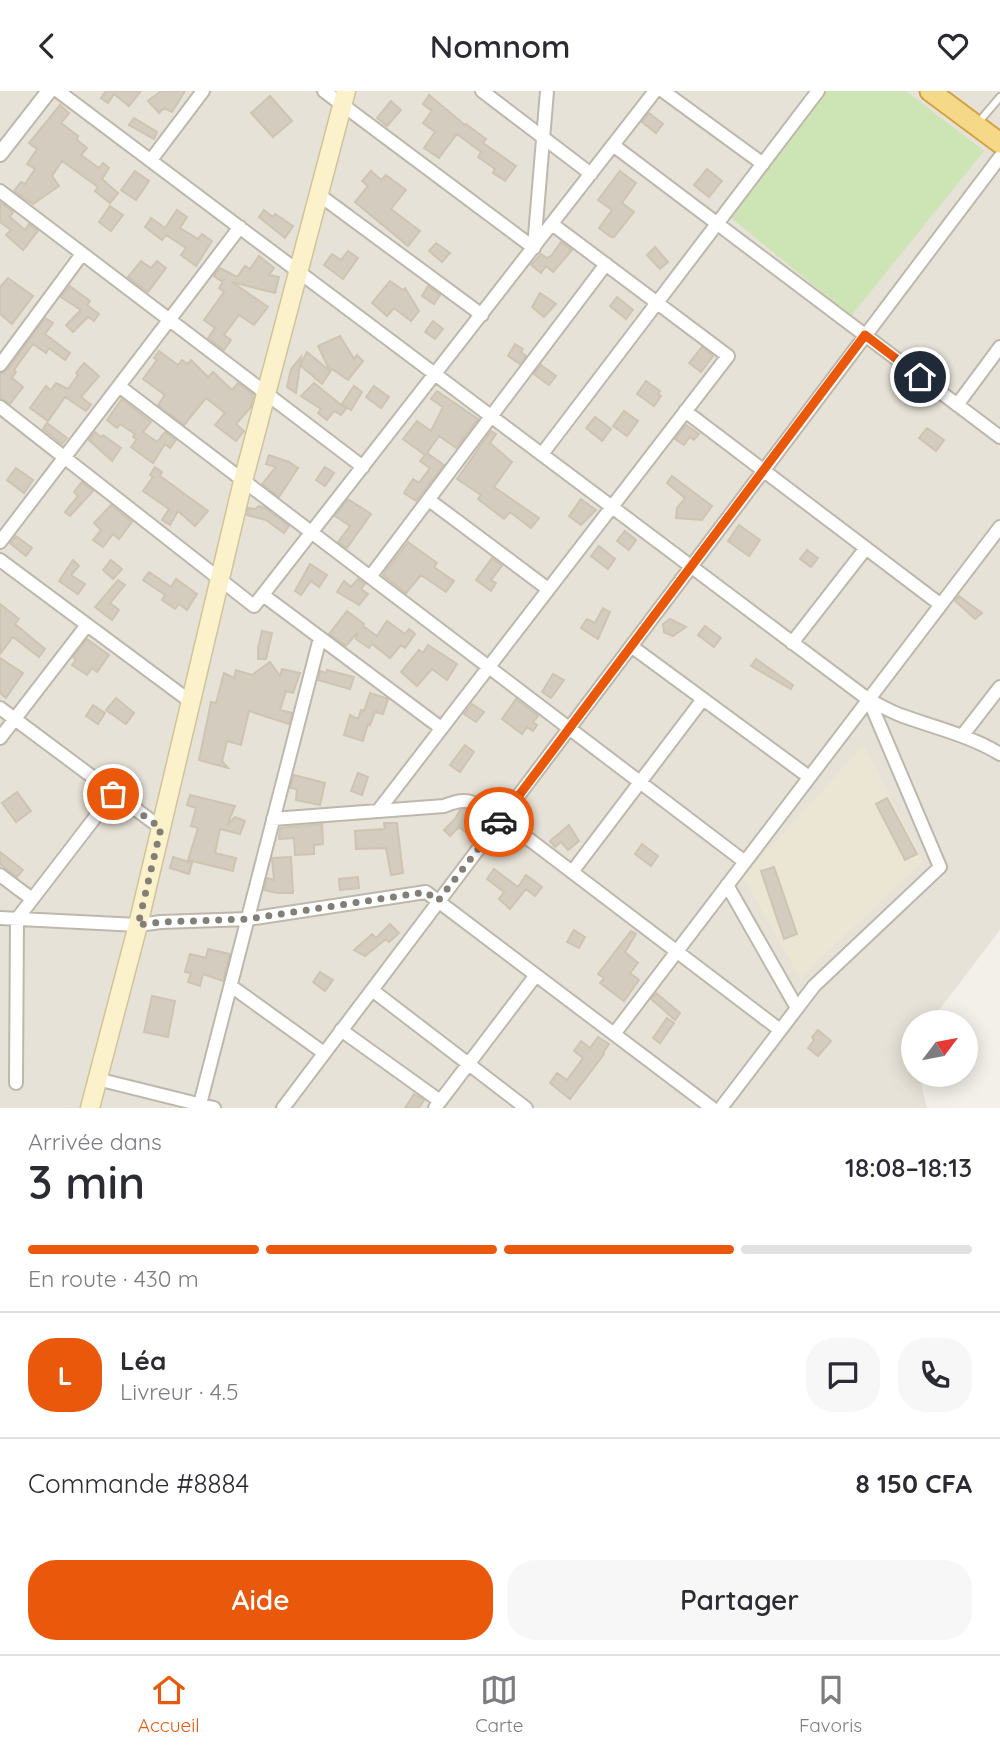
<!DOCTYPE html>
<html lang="fr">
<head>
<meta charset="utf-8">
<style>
	body { margin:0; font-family:Quicksand,sans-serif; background:#f7f7f7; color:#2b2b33; height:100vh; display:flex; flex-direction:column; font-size:26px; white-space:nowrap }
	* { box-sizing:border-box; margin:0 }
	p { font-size:23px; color:#7c7c81 }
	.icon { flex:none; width:38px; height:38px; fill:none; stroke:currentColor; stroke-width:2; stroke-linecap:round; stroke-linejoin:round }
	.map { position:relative; height:1017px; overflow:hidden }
	.details { display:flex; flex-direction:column; background:#fff; flex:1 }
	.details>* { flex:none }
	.needle { width:46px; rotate:58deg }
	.fabs { position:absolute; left:901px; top:919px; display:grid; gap:14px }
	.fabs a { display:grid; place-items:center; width:77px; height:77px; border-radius:50%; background:#fff; box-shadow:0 4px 18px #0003; font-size:35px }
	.pin { position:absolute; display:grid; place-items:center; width:60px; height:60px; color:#fff; margin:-30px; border:4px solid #fff; border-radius:50%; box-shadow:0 2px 7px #0007 }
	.courier { position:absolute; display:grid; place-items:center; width:70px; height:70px; margin:-35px; border:5px solid #ea580c; border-radius:50%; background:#fff; color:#222; box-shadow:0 2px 9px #0007 }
	.headline em { font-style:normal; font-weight:600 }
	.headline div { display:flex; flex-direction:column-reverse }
	.headline { display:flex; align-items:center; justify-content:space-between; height:119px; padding:0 28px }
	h1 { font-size:46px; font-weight:600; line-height:52px }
	.bar { display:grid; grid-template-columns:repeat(4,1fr); gap:10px 7px; align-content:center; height:84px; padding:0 28px }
	.bar i { height:9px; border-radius:5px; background:#e1e1e2 }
	.bar .active { background:#ea580c }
	.bar p { grid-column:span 4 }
	.line { display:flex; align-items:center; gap:18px; padding:0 28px; border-top:2px solid #e1e1e2 }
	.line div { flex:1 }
	.round { display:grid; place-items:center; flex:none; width:74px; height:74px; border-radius:28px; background:#f7f7f7 }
	.action { display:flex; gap:14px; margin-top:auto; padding:14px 28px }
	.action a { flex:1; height:80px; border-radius:28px; background:#ea580c; color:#fff; font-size:28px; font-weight:600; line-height:80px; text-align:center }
	.action a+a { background:#f7f7f7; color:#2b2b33 }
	header { display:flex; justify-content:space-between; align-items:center; height:91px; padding:0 28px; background:#fff; font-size:32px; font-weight:600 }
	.menu { display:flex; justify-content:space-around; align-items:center; height:98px; border-top:2px solid #e1e1e2; background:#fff; font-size:19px; color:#7c7c81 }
	.menu a { display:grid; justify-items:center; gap:4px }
	.menu .active { color:#ea580c }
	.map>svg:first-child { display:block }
</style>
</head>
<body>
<header><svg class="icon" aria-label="back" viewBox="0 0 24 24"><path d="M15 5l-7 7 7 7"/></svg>Nomnom<svg class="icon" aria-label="heart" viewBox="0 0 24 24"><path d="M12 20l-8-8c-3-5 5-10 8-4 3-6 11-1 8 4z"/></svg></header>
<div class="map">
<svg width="1000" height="1017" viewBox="0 0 1000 1017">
	<rect width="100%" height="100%" fill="#f3f0e9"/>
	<path fill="#e7e2d7" d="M0 0H1000V839L930 931H914L913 952 911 955 914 984H919L927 1017H0Z"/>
	<path fill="#ebe5d4" d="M864 654 923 770 800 887 743 786Z"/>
	<path fill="#cde4b4" d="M826 0H906L984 60 851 225 729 125Z"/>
	<path fill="#d4ccbf" stroke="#cec4b2" stroke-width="2" d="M106 0H141L129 15 114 3 108 12 101 7Z
		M161 0H185L172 21 164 17 159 22 148 10Z
		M429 4 465 34 466 33 486 48 483 52 516 75 505 90 493 82 495 78 478 66 481 61 457 43 439 67 424 57 435 41 423 32 432 20 423 13Z
		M270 5 292 30 273 46 251 22Z
		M391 10 401 19 387 35 377 27Z
		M60 14 69 22 61 32 78 45 77 49 87 57 81 64 99 77 103 72 109 77 102 88 118 102 110 112 95 100 98 96 62 70 52 85 59 95 33 113 14 100 21 91 25 93 35 78 27 73 37 58 29 52Z
		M649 22 663 33 656 42 642 31Z
		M134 27 157 41 154 48 129 34Z
		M707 78 722 90 709 106 694 94Z
		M135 80 149 90 136 109 121 99Z
		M371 80 381 89 386 84 406 99 391 118 420 140 408 155 355 111 368 95 362 90Z
		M620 80 636 92 622 112 634 121 614 146H611L599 137 612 119 598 109Z
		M0 111 13 121 10 126 25 139 29 133 38 140 23 159 6 144 11 139 0 131Z
		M110 115 123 124 111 140 99 131Z
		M177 119 187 126 180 137 198 148 202 143 212 150 196 175 181 164 186 157 166 144 162 149 145 136 151 127 165 137Z
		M264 119 273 126 275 123 293 135 285 147 259 126Z
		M561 151 572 159 553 181 546 175 541 182 531 174 541 163 547 167 551 165Z
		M436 152 450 162 442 171 429 160Z
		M655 156 668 171 660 178 647 164Z
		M348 160 358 167 343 188 324 174 332 163 341 169Z
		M259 165 274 177 269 184 279 186 275 202 232 191 268 216 254 234 239 224 224 244 231 249 224 259 208 247 215 237 204 229 224 201 219 197 224 189 221 190 214 185 220 177 237 186 245 175 250 178Z
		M141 170 151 177 157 170 166 177 148 201 128 186Z
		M8 187 33 205 12 233 0 223V196Z
		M390 190 403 199 405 197 419 220 411 230 394 217 387 225 372 212Z
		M70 195 90 210 87 214 99 223 94 230 88 226 73 241 66 234 81 219 61 206Z
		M428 195 440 204 434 213 422 205Z
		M540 202 556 213 544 226 532 216Z
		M617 206 633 219 626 228 610 215Z
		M45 227 53 232 45 243 70 262 65 269 49 257 46 262 33 253 14 279 16 281 12 287 23 296 10 313 0 307V283L7 279Z
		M433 230 443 238 435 248 425 241Z
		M340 245 354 268 357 264 363 270 348 289 332 278 322 293 300 274 296 302 287 296 291 278 301 266 300 274 307 261 330 280 318 255Z
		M515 253 523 258 521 261 526 265 520 273 508 265Z
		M702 256 713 265 701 281 689 272Z
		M159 260 178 274 182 269 188 273 191 269 208 286 213 281 232 299 238 292 254 304 251 316 236 333 244 340 236 350 215 334 225 322 206 307 184 334 158 314 165 304 143 288 157 269 154 267Z
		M84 272 99 285 81 306 91 314 86 320 65 306 48 330 30 317 46 295 51 299 56 292 68 298 78 284 76 282Z
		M541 274 556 285 549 294 534 283Z
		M646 290 660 300 658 303 661 305 654 315 637 303Z
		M314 292 346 318 341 324 334 320 327 329 318 322 321 318 301 305Z
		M354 295 362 301 351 319 342 313Z
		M374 295 389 306 381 317 366 306Z
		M437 300 478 328 456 357 439 345 427 362 444 374 416 410 404 402 413 388 419 392 430 377 420 370 425 364 403 348 417 330 431 340 443 316 431 308Z
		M122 308 151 331 143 341 157 351 165 341 176 349 170 357 165 353 153 372 131 356 137 348 133 346 135 343 120 333 117 337 107 329Z
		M624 320 638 330 627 345 613 335Z
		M595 326 611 338 602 350 586 337Z
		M47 332 67 347 62 353 43 338Z
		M686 334 699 343 694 349 690 346 684 354 675 348Z
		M927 337 944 349 936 360 919 347Z
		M491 340 496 343 490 352 512 371 494 396 539 427 531 437 510 421 504 428 478 408 481 404 457 388Z
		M95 341 101 346 103 344 121 357 112 370 89 349Z
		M269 364 289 371 298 377 279 406 262 393 276 376 266 373Z
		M155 376 162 381 160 385 208 420 195 435 178 420 170 434 162 429 169 418 143 400 153 386 150 384Z
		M325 376 334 382 325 395 316 389Z
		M16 377 33 389 24 402 7 389Z
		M672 385 712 415 702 429 676 427 677 417 685 407 667 392Z
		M82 391 93 400 70 425 65 421 78 405 74 401Z
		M348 408 371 423 347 457 338 451 350 435 335 425Z
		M581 408 596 419 581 434 569 425Z
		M111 414 132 431 119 448 113 443 103 456 93 449 101 439 94 432Z
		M259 415 265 417 289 435 284 442 266 429 247 424 248 417 255 418Z
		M739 434 760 449 749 465 728 450Z
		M625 440 636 449 629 459 617 450Z
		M16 445 32 457 26 465 10 452Z
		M408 451 437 472 434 476 454 490 446 501 421 484 406 502 383 484Z
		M599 455 615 468 608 478 591 465Z
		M807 459 818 467 811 476 800 468Z
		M492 467 502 475 491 489 496 492 491 500 476 489Z
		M73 469 79 475 71 484 85 493 78 503 59 490Z
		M111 469 122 478 113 488 103 479Z
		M310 473 327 484 319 496 311 490 301 504 295 500Z
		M149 481 171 496 176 488 197 503 187 519 179 513 175 518 162 509 165 504 143 489Z
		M358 488 365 493 361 498 368 503 359 514 337 501 344 490 351 496Z
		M118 489 125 494 110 512 119 519 112 529 95 516Z
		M959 505 982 522 975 528 955 510Z
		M0 513 19 528 15 533 45 558 39 566 13 546 0 563Z
		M603 517 610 521 598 548 581 537 587 528 595 532Z
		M347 520 364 533 363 535 377 545 387 530 405 543 409 538 415 543 405 557 401 554 390 567 372 553 369 557 356 548 358 541 346 555 329 543Z
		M670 528 686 536 673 545 664 541 663 533Z
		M705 535 721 547 714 556 698 544Z
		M262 540 272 542 266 568H258V557Z
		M87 548 109 564 97 581 92 577 87 584 72 574 76 569 73 566Z
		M428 554 457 573 447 589 432 578 417 595 401 581 419 559 423 562Z
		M0 567 23 582 6 607 0 602Z
		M756 568 793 594 791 598 751 575Z
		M270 571 280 585 282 578 300 582 293 602 286 600 280 619 292 622 289 633 249 620 241 654 227 650 222 670 228 677 199 669 211 611 216 612 224 582 234 587 236 579 252 584Z
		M327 579 354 586 350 598 318 589 320 580 326 582Z
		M553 583 564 589 551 607 542 601Z
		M370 602 388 608 383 623 375 621 370 634 368 633 363 650 344 644 350 624 358 628 361 619 364 620Z
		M116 607 134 622 126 633 106 619Z
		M516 608 538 625 533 631 537 634 533 640 527 636 522 643 502 628Z
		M472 613 484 621 476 631 464 623Z
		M93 614 105 622 98 633 86 625Z
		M465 654 474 661 460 681 450 674Z
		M358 682 368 686 362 704 351 700Z
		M294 684 325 692 320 714 296 709 297 698 290 697Z
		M17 701 31 720 16 731 2 712Z
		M190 704 235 715 227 734 235 726 245 730 240 743 220 738 215 762 236 767 233 780 188 769 198 737 191 735 196 717 187 714Z
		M887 707 917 763 905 769 876 713Z
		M460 719H468L481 725 468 743 459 736 450 745 444 739 455 728Z
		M384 732H397L403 782 391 784 386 757 356 758 355 740 385 738Z
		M322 733 323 753 314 754V763L295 764 294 747 279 748 280 737Z
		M569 734 579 750 568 759 561 751 555 756 550 750Z
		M642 753 658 765 651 775 635 763Z
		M0 761 23 779 17 786 0 773Z
		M173 766 192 772 189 783 170 777Z
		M291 766 293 802H277L264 799 267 787 274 789 272 767Z
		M774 776 797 843 784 848 761 780Z
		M494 778 518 796 526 784 542 796 535 805 526 798 510 818 499 808 504 801 487 788Z
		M358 786 359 797 340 799 339 788Z
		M390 833 399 842 389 851 386 848 365 865 354 859 372 843 376 847Z
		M574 839 585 846 579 857 567 851Z
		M631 840 636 843 625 861 638 872 630 882 639 889 624 910 600 892 604 887 598 883Z
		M208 858 230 863 223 890 203 883 200 895 188 891 191 882 185 881 190 863 206 867Z
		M320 881 333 889 325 900 313 891Z
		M656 902 680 922 675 929 651 908Z
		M152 905 175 910 168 946 144 941Z
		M667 927 674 932 660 952 653 947Z
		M818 939 831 950 818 965 808 957 814 949 812 946Z
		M598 946 609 953 603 962 604 963 570 1008 550 992 557 982 567 989 583 967 574 960 581 950 590 957Z
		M414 1003 424 1009 419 1017H405Z"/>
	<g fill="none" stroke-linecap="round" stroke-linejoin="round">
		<defs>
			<path id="service" d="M977 33 1000 6"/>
			<path id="minor" d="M58 0 869 609C880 614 891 621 903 625 936 637 971 645 1000 663
				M324 0 534 157
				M482 0 591 83
				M663 0 763 73
				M613 54 1000 346
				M151 69 203 0
				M0 100 363 376
				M318 103 482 224
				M534 157 547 0
				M0 274 82 163
				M119 295 745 771
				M957 314 1000 256
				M0 316 254 515 655 0
				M685 320 941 514
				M542 363 818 0
				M429 409 548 498
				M0 451 240 136
				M0 469 191 611
				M370 486 606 173
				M263 504 441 637
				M792 552 866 457
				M631 555 809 686
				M0 617 161 737
				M962 645 1000 596
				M0 647 87 534
				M378 720 728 265 552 133
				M273 728 444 715C471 703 477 714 501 727L780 939
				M572 781 703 608
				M0 784 32 808
				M727 794 797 917
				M0 827 138 834 161 831 248 828 426 801 712 1017
				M231 895 324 962
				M372 899 526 1017
				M341 939 440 1010
				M614 943 1000 436
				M97 988 214 1017
				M16 992 17 828 113 703
				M199 1017 320 547
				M283 1017 1000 66
				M435 1017 536 884
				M721 1017 814 895 940 776 869 609"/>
			<path id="tertiary" d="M0 63 49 0"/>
			<path id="secondary" d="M90 1017 138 834 243 390 346 0"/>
			<path id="trunk" d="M930 0 1000 52"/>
		</defs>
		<use href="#service" stroke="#beb8ac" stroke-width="10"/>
		<use href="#minor" stroke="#beb8ac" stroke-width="16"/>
		<use href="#tertiary" stroke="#beb8ac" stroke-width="18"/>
		<use href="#secondary" stroke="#cfc49b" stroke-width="21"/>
		<use href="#trunk" stroke="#d2a344" stroke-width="23"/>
		<use href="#service" stroke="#fff" stroke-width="6"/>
		<use href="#minor" stroke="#fff" stroke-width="12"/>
		<use href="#tertiary" stroke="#fff" stroke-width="14"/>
		<use href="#secondary" stroke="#fbf1cb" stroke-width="18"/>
		<use href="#trunk" stroke="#f5d888" stroke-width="19"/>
	</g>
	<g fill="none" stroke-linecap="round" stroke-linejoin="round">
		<path stroke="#837e76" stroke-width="7" stroke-dasharray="0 12.6" d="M113 703 161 737 138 834 161 831 248 828 426 801 438 810 499 731"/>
		<path stroke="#ea580c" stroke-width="9" d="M499 731 865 244 920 286"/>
	</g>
</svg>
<div class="fabs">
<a><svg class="needle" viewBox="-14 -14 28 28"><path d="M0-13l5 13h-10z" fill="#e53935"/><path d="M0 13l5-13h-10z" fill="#7c7c81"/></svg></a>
</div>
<div class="pin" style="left:113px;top:703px;background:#ea580c"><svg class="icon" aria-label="bag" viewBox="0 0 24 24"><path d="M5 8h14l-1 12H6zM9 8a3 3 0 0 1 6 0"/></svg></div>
<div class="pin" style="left:920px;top:286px;background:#1f2937"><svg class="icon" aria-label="home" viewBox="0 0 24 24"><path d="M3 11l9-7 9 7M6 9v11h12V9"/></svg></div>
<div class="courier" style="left:499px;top:731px"><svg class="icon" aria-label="car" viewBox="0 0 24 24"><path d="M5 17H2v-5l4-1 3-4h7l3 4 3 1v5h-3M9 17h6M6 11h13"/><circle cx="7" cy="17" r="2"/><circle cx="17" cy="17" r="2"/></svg></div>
</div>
<section class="details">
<div class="headline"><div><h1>3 min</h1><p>Arrivée dans</p></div><em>18:08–18:13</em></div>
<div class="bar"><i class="active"></i><i class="active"></i><i class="active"></i><i></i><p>En route · 430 m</p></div>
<div class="line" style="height:126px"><b class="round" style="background:#ea580c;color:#fff">L</b><div><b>Léa</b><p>Livreur · 4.5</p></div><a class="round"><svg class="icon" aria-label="chat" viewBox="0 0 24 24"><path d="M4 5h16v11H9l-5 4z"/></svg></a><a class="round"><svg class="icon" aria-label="phone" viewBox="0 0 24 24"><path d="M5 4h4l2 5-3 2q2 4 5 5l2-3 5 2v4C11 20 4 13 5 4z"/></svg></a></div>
<div class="line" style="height:91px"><div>Commande #8884</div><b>8 150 CFA</b></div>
<div class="action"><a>Aide</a><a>Partager</a></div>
</section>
<nav class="menu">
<a class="active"><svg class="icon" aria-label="home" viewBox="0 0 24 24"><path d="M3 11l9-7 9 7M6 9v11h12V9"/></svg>Accueil</a>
<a><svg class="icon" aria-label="map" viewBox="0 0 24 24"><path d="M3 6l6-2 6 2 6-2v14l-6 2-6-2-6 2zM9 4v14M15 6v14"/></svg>Carte</a>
<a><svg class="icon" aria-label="saved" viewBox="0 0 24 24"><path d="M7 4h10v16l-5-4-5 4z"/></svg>Favoris</a>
</nav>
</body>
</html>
